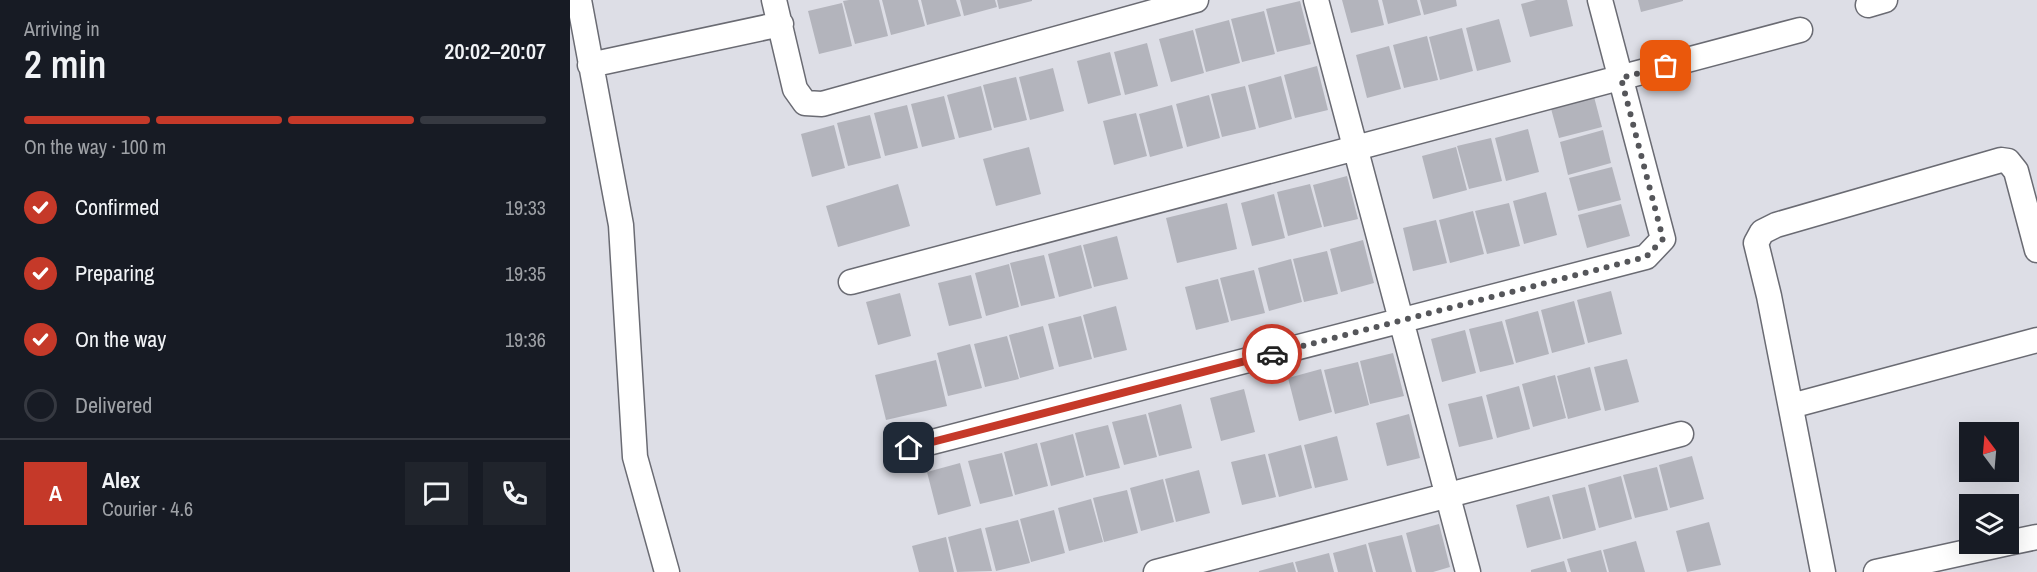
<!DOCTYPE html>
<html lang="en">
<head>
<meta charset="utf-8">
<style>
	body { margin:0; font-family:"Archivo Narrow",sans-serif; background:#20242c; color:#f1f3f6; height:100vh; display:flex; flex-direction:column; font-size:22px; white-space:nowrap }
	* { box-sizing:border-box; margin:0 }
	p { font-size:20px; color:#9ea1a6 }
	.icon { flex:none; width:33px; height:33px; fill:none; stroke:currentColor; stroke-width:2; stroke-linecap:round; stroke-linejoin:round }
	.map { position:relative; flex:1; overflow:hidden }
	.drawer { display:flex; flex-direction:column; background:#171b24; width:570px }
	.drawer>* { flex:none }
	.needle { width:39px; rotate:344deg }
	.fabs { position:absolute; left:1389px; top:422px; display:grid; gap:12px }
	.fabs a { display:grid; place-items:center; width:60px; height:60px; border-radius:0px; background:#171b24; box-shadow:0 6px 24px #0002; font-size:30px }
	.pin { position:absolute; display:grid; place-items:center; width:51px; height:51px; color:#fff; margin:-26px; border-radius:12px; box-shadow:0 3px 9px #0006 }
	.courier { position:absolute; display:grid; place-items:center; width:60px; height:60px; margin:-30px; border:4px solid #c53929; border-radius:50%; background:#fff; color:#222; box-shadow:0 2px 8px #0007 }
	.summary em { font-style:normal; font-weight:600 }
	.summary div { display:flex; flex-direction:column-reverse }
	.summary { display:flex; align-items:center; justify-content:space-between; height:102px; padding:0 24px }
	h1 { font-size:39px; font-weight:600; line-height:45px }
	.bar { display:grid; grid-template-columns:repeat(4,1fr); gap:9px 6px; align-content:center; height:72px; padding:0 24px }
	.bar i { height:8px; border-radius:4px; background:#363941 }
	.bar .current { background:#c53929 }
	.bar p { grid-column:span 4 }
	.line { display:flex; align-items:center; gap:15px; padding:0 24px; border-top:2px solid #363941 }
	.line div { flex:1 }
	.round { display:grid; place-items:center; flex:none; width:63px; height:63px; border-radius:0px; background:#20242c }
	ol { padding:0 24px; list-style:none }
	li { display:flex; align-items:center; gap:18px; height:66px }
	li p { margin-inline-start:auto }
	li .icon { padding:6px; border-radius:50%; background:#c53929; color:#fff; stroke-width:4 }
	li:last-child { color:#9ea1a6 }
	li i { width:33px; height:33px; border:3px solid #363941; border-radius:50% }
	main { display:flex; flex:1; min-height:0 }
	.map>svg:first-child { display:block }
</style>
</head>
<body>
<main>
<section class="drawer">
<div class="summary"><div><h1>2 min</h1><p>Arriving in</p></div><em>20:02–20:07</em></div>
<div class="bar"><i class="current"></i><i class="current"></i><i class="current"></i><i></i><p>On the way · 100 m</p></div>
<ol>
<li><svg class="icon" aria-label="check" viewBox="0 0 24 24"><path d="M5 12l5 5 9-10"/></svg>Confirmed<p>19:33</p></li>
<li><svg class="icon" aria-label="check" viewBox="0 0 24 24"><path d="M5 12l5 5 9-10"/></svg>Preparing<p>19:35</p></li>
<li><svg class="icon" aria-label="check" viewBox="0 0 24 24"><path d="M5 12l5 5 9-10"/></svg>On the way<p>19:36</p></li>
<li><i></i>Delivered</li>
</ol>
<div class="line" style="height:108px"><b class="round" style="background:#c53929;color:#fff">A</b><div><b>Alex</b><p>Courier · 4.6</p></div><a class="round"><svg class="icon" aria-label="chat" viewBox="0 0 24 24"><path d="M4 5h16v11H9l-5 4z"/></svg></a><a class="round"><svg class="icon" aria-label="phone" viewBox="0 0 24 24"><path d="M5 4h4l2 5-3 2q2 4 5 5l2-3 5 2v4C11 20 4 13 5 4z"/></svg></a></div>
</section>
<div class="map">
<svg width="1467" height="572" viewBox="0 0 1467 572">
	<rect width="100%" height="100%" fill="#dddee6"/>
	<path fill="#b3b4bc" d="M279 0H309L318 36 285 44 273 1Z
		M312 0H348L355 26 321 35Z
		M351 0H386L391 16 357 25Z
		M390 0H425L427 7 394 16Z
		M427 0H462V1L429 9Z
		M772 0H808L814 25 781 33Z
		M812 0H847L851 15 818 24Z
		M850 0H886L887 6 854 15Z
		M966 0H997L1003 26 960 37 951 4Z
		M1068 0H1113V1L1071 12Z
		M730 1 741 44 707 52 696 9Z
		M272 3 282 46 249 54 238 11Z
		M694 11 705 54 672 62 661 19Z
		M929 19 941 62 907 71 896 28Z
		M659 20 670 63 636 72 625 29Z
		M892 28 903 71 870 80 859 37Z
		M623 30 634 73 601 82 589 39Z
		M857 36 868 80 834 88 823 45Z
		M577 43 588 86 555 95 544 52Z
		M819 46 831 89 797 98 786 55Z
		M540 52 551 95 518 104 507 61Z
		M747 66 758 110 725 118 714 75Z
		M483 68 494 111 460 120 449 77Z
		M711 76 722 119 689 128 678 85Z
		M446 77 457 120 424 128 413 85Z
		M411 86 422 130 389 138 377 95Z
		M675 86 686 129 652 137 641 94Z
		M1023 93 1032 127 989 138 980 105Z
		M639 95 650 138 617 147 606 104Z
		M374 96 385 139 352 147 341 104Z
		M337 105 348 148 315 156 304 113Z
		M602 105 613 148 580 157 569 114Z
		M566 113 577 156 544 165 533 121Z
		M300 115 311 158 278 166 267 123Z
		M264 125 275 168 242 177 231 134Z
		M958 129 969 172 936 181 925 138Z
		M1033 130 1041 163 998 175 990 142Z
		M921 138 932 181 899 189 887 146Z
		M459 147 471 194 426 206 413 159Z
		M886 147 897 190 863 199 852 156Z
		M1042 167 1051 200 1008 211 999 178Z
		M777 176 788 219 754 227 743 185Z
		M328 184 340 226 268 247 256 206Z
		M740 184 752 227 718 236 707 192Z
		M976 192 987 235 954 244 943 201Z
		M704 194 715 238 682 246 671 203Z
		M657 203 667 249 607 263 596 218Z
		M939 203 950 246 917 254 905 211Z
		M1051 204 1060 236 1017 248 1008 215Z
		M903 211 914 254 880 263 869 220Z
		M866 220 877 263 843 271 833 228Z
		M547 236 558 279 524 287 513 245Z
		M793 240 804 283 771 292 760 249Z
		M511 245 522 288 489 297 478 254Z
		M757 251 768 294 734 302 723 259Z
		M474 255 485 298 451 306 440 263Z
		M721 259 732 302 699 311 688 268Z
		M439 264 449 307 416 316 405 273Z
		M684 270 695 313 661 321 650 278Z
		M401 275 412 318 379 326 368 283Z
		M648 279 659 322 626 330 615 287Z
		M1041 291 1052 334 1018 343 1007 300Z
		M330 293 341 336 308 345 296 302Z
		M1004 301 1015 344 982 353 971 310Z
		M546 306 557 350 524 358 513 315Z
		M968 311 979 354 946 363 935 320Z
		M511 316 522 359 489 367 478 324Z
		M932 321 944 364 910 372 899 329Z
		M473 326 484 369 450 378 439 335Z
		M895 330 906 373 872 382 861 339Z
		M437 336 449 379 415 387 404 344Z
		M400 344 412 388 378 396 367 353Z
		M823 353 834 396 800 404 790 361Z
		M1057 359 1069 402 1035 411 1024 367Z
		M366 360 377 406 316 420 305 375Z
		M788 362 799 405 765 414 754 370Z
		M1020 367 1031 410 998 419 987 376Z
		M751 369 762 412 729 421 718 378Z
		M985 375 996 418 963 427 952 384Z
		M949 386 960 429 927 438 916 395Z
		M674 389 685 432 651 441 640 398Z
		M912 396 923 439 889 447 878 404Z
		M611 404 622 448 589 456 578 413Z
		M576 414 587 457 554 465 542 422Z
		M839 414 850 458 817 466 806 423Z
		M538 425 550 468 516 476 505 433Z
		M503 434 514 477 481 486 470 443Z
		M767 436 778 480 745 488 734 445Z
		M467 443 478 486 445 495 434 452Z
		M731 445 742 488 709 497 698 454Z
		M432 453 443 496 410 504 398 461Z
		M695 454 706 497 672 505 661 462Z
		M1122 456 1134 499 1100 508 1089 465Z
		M390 463 401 506 368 515 357 472Z
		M1087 467 1098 510 1065 518 1053 475Z
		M629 470 640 513 606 522 595 479Z
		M1051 476 1062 519 1029 528 1018 485Z
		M593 479 604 522 571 531 560 488Z
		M1015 487 1026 530 993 539 982 495Z
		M557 490 568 533 534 542 523 498Z
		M979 496 991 539 957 548 946 505Z
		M521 499 533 542 499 551 488 508Z
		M484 510 495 553 461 562 450 519Z
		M448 520 460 563 426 571 415 528Z
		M1139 522 1151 565 1117 572 1106 531Z
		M869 524 880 567 863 572H846L836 533Z
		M411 528 422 571 387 572 378 537Z
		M832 535 842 572H806L798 543Z
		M376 537 384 572H349L342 546Z
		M1066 541 1075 572H1039L1033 550Z
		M796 544 803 572H768L763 553Z
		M1031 550 1037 572H1001L997 559Z
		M759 553 764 572H728L725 562Z
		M994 561 997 572H961V570Z
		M723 562 726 572H689V571Z"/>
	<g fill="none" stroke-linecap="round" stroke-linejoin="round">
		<defs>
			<path id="minor" d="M9 0 51 225 65 457 97 572
				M204 0 225 89 235 103 252 104 626 0
				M746 0 898 572
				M1298 5 1315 0
				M20 65 211 24
				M281 282 1230 30
				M1221 406 1467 340
				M339 448 1076 257 1093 239 1030 0
				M1438 543 1467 537
				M586 572 1111 434
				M1253 572 1199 296 1186 243 1192 232 1206 225 1431 160 1438 161 1446 171 1467 250
				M1306 572 1438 543"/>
		</defs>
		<use href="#minor" stroke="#6a6b73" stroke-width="27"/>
		<use href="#minor" stroke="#fff" stroke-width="24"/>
	</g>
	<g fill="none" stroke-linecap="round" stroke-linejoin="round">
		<path stroke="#55565a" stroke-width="6" stroke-dasharray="0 10.8" d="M702 354 1076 257 1093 239 1051 78 1096 66"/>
		<path stroke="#c53929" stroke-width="8" d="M339 448 702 354"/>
	</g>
</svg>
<div class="fabs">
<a><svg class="needle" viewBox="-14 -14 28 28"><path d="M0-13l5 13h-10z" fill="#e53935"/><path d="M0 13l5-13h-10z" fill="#9ea1a6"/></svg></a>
<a><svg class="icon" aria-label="layers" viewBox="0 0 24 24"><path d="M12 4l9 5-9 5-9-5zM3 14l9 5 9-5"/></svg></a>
</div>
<div class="pin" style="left:1096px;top:66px;background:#ea580c"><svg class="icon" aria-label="bag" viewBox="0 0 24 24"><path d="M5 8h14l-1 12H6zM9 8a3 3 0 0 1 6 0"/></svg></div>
<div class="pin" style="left:339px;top:448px;background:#1f2937"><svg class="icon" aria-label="home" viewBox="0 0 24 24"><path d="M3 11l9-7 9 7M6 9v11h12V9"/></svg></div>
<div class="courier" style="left:702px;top:354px"><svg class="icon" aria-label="car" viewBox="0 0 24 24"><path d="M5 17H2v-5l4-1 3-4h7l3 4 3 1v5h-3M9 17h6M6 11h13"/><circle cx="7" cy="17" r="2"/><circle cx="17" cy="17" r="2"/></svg></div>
</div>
</main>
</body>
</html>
